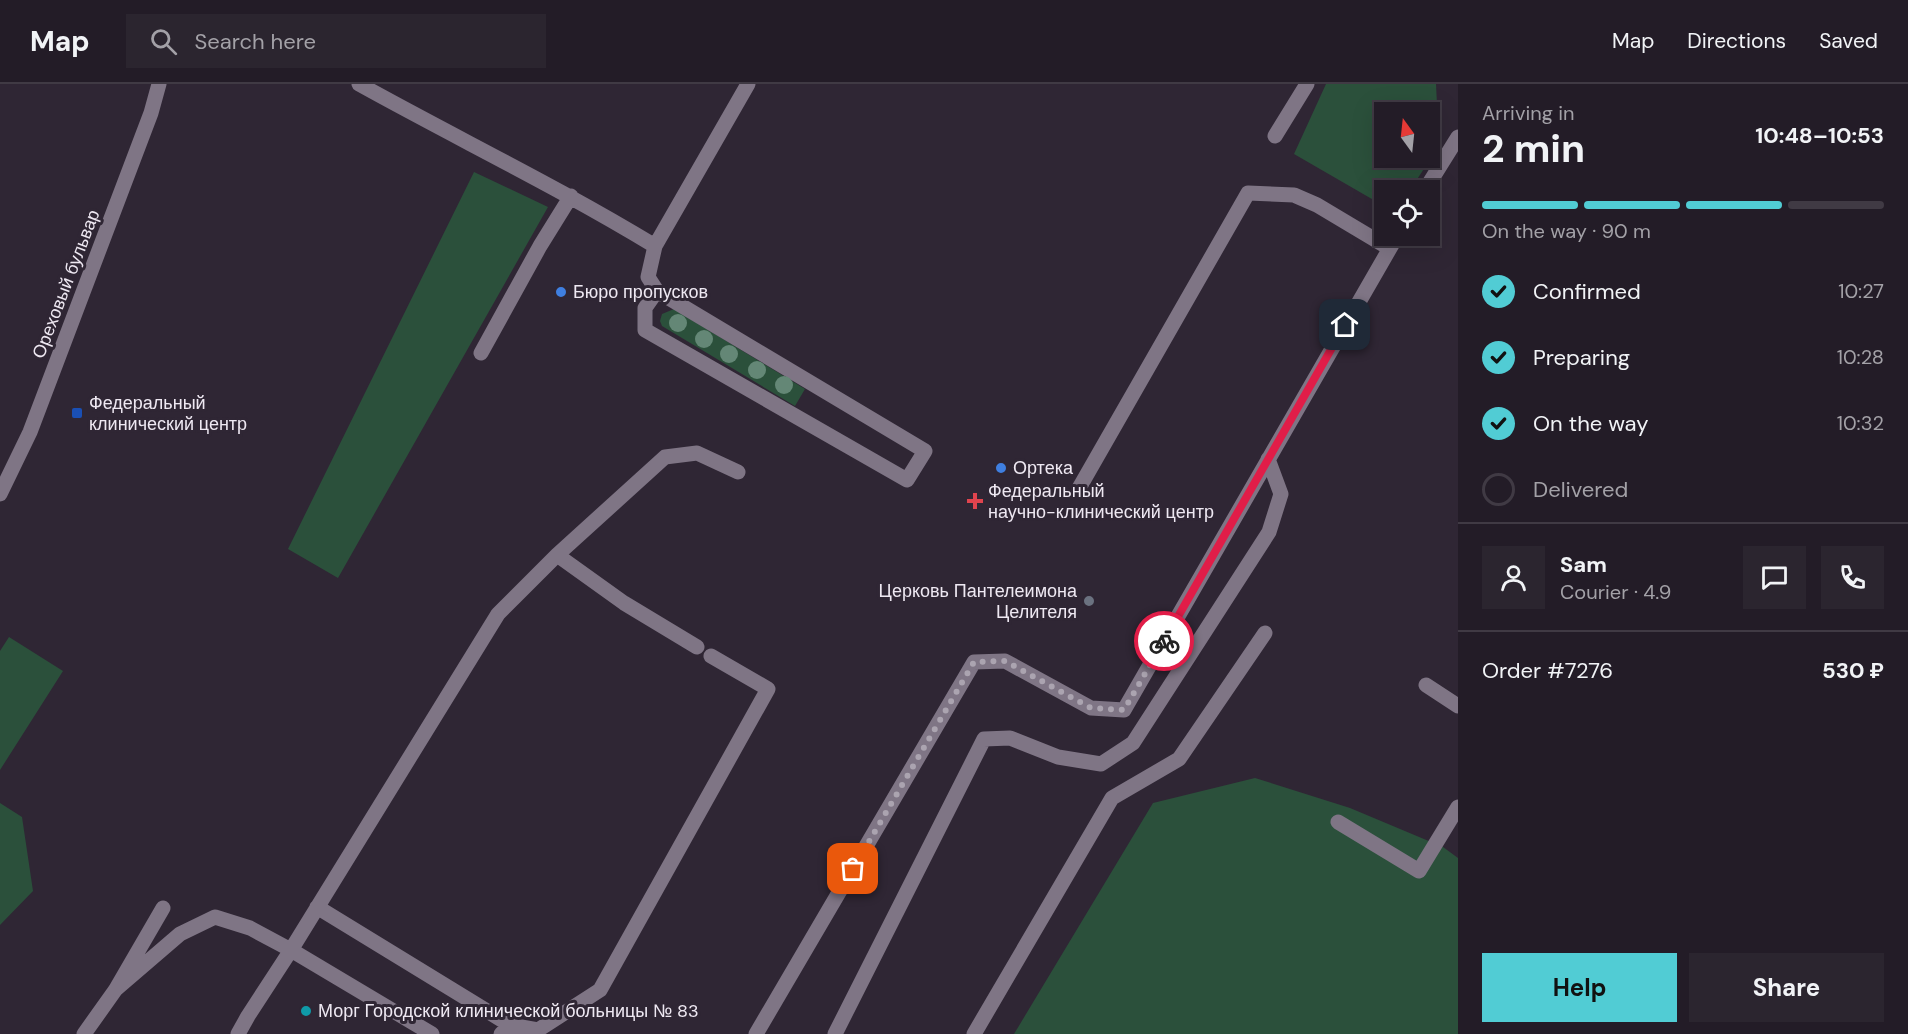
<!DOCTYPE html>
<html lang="en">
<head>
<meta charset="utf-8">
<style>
	body { margin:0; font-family:"DM Sans",sans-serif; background:#2b252f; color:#f1f3f6; height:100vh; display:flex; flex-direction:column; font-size:22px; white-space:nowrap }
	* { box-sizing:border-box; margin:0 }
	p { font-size:20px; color:#a3a1a7 }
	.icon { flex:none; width:33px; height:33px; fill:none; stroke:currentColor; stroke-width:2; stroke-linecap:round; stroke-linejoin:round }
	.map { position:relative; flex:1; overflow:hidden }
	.details { display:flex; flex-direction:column; background:#231c27; width:450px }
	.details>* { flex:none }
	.needle { width:39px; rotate:345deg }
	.fabs { position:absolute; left:1374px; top:18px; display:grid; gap:12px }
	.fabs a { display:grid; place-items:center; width:66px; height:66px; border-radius:0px; background:#231c27; box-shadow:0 6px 24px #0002,0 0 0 2px #403a44; font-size:30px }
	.pin { position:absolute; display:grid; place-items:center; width:51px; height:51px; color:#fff; margin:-26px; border-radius:12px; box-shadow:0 3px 9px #0006 }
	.courier { position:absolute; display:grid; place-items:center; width:60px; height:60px; margin:-30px; border:4px solid #e11d48; border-radius:50%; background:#fff; color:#222; box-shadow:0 2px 8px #0007 }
	.overview em { font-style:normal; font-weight:700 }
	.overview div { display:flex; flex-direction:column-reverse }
	.overview { display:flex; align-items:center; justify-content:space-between; height:102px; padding:0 24px }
	h1 { font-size:39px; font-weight:700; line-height:45px }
	.bar { display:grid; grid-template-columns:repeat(4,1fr); gap:9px 6px; align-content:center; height:72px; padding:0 24px }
	.bar i { height:8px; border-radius:4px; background:#403a44 }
	.bar .on { background:#51ccd4 }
	.bar p { grid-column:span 4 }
	.line { display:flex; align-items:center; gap:15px; padding:0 24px; border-top:2px solid #403a44 }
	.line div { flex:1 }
	.round { display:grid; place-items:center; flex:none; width:63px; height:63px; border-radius:0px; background:#2b252f }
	ol { padding:0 24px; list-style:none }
	li { display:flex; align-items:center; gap:18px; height:66px }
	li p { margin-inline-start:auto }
	li .icon { padding:6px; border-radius:50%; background:#51ccd4; color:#111; stroke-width:4 }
	li:last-child { color:#a3a1a7 }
	li i { width:33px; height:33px; border:3px solid #403a44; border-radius:50% }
	.cta { display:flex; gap:12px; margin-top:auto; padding:12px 24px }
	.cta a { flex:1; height:69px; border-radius:0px; background:#51ccd4; color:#111; font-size:24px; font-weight:700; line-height:69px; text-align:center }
	.cta a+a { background:#2b252f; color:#f1f3f6 }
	header { display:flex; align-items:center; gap:36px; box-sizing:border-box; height:84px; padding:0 30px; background:#231c27; border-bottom:2px solid #403a44 }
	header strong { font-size:28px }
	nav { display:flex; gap:33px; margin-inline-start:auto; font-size:21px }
	.search { width:420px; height:54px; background:#2b252f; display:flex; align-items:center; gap:15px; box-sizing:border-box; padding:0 21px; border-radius:0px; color:#a3a1a7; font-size:22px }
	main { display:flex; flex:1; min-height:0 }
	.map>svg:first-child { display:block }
</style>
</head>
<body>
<header>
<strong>Map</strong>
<div class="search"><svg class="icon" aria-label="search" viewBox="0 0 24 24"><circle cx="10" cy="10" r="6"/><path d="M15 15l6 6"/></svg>Search here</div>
<nav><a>Map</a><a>Directions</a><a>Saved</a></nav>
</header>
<main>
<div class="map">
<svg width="1458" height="950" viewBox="0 0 1458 950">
	<rect width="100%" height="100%" fill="#2f2634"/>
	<path fill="#2b503b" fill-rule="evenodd" d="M1326 0H1436L1439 62 1410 106H1384V122L1294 70ZM1430 28V74H1384V28Z
		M474 88 548 123 338 494 288 465Z
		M674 225 805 305 795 322 662 242 660 237 662 230Z
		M9 553 63 587 0 686V567Z
		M1255 694 1350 724 1443 763 1458 774V950H1014L1153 719Z
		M0 719 22 733 33 807 0 841Z"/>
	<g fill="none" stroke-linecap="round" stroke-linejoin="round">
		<path stroke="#7f7585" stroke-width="15" d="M359 0C458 55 558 103 655 162L648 193 657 207
			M1275 52 1307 0
			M1425 106 1458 53
			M655 162 748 0
			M657 207 925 367 907 396 645 246V224Z
			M481 269 540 162 571 112
			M1078 406 1248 109 1294 111 1317 121 1389 164
			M0 410 30 348 151 29 159 0
			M557 471 624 519 697 563
			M1426 601 1458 622
			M1338 738 1419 787 1458 723
			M317 823 510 941
			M116 905 180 850 215 833 250 844 291 866 432 950
			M84 950 116 905 163 824
			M238 950 248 932 291 866 498 530 557 471 665 373 697 369 738 388
			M501 950 510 941 538 946 600 906 768 605 711 572
			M756 950 974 578 1005 577 1091 624 1124 626 1397 152
			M835 950 984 655 1010 654 1058 673 1101 680 1133 659 1269 448 1281 410 1268 375
			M974 950 1112 714 1179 675 1265 549"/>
	</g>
	<g fill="#648776">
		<circle cx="678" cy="239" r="9"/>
		<circle cx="704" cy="255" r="9"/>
		<circle cx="729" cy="270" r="9"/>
		<circle cx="757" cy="286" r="9"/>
		<circle cx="784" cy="301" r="9"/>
	</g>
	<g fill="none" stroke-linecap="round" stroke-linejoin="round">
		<path stroke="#aba4b0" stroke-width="6" stroke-dasharray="0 10.8" d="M853 785 974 578 1005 577 1091 624 1124 626 1164 557"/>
		<path stroke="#e11d48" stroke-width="8" d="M1164 557 1345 241"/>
	</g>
	<g fill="#3f7fe0" stroke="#2f2634" stroke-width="2">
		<circle cx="561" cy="208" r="6"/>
		<circle cx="1001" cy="384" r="6"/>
	</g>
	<rect fill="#1a4fb4" stroke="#2f2634" stroke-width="2" x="71" y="323" width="12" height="12" rx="3"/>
	<path fill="#e0444e" stroke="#2f2634" stroke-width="2" d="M972 408h6v6h6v6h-6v6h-6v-6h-6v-6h6z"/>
	<circle fill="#6b7280" stroke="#2f2634" stroke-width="2" cx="1089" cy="517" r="6"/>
	<circle fill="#0f9aa8" stroke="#2f2634" stroke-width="2" cx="306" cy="927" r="6"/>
	<g text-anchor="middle" stroke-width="6" stroke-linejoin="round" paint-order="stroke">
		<g font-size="18" fill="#eee8f2" stroke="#2f2634">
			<text transform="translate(66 200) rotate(-69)" y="6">Ореховый бульвар</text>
		</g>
		<g font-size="18" fill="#eee8f2" stroke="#2f2634" text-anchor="start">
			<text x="573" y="214">Бюро пропусков</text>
			<text x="89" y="325">Федеральный<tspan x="89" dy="21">клинический центр</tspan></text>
			<text x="1013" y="390">Ортека</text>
			<text x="988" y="413">Федеральный<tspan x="988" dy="21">научно-клинический центр</tspan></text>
			<text x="1077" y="513" text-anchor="end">Церковь Пантелеимона<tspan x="1077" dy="21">Целителя</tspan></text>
			<text x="318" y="933">Морг Городской клинической больницы № 83</text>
		</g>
	</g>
</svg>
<div class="fabs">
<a><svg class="needle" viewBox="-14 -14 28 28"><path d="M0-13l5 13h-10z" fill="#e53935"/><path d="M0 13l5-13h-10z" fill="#a3a1a7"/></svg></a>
<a><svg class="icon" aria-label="locate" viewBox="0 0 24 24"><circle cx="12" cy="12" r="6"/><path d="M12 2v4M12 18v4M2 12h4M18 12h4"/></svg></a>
</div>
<div class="pin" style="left:853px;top:785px;background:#ea580c"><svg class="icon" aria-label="bag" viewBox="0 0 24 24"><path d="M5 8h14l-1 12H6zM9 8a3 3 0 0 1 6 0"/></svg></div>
<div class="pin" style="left:1345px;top:241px;background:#1f2937"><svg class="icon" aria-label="home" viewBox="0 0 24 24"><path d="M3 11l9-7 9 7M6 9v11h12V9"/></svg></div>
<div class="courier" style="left:1164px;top:557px"><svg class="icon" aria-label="bike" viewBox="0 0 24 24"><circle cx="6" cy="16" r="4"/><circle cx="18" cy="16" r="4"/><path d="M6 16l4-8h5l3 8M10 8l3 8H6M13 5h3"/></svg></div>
</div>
<section class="details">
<div class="overview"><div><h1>2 min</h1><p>Arriving in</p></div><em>10:48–10:53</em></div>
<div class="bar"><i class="on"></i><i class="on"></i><i class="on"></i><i></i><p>On the way · 90 m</p></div>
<ol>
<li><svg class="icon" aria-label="check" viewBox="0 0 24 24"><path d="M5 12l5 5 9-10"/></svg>Confirmed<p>10:27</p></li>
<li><svg class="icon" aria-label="check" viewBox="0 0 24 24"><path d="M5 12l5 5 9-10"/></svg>Preparing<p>10:28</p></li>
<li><svg class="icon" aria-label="check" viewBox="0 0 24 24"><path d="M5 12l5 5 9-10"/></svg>On the way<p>10:32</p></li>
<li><i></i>Delivered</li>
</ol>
<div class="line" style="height:108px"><a class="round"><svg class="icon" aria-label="person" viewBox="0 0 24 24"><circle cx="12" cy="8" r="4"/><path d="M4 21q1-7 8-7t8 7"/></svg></a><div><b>Sam</b><p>Courier · 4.9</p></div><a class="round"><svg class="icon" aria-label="chat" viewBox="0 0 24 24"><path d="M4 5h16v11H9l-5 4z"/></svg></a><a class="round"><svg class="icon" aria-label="phone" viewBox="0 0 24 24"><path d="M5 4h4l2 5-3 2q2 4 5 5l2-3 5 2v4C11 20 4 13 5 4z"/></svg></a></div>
<div class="line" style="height:78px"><div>Order #7276</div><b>530 ₽</b></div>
<div class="cta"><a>Help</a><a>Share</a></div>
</section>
</main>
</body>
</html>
